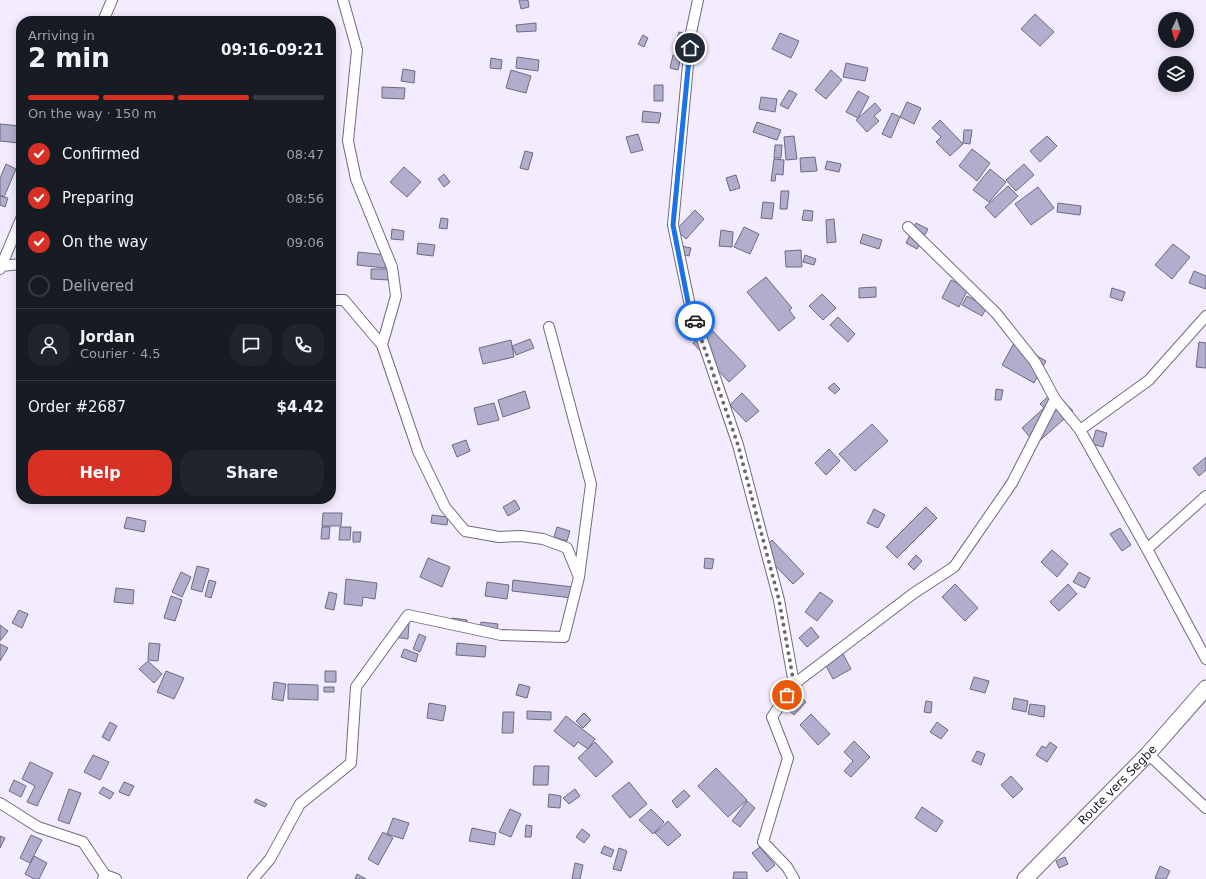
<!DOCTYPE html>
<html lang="en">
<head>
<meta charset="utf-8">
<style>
	body { margin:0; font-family:"DejaVu Sans",sans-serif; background:#20242c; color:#f1f3f6; height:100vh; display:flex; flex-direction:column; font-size:15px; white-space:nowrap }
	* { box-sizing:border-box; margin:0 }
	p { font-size:13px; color:#9ea1a6 }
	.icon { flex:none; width:22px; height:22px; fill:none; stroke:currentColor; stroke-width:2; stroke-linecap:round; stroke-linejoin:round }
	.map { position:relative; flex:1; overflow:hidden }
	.details { position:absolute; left:16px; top:16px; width:320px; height:488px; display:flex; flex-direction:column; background:#171b24; border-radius:16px; box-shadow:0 2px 10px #0003 }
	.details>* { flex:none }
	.needle { width:26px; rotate:184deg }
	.tools { position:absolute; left:1158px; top:12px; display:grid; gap:8px }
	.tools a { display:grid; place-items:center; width:36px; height:36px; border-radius:50%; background:#171b24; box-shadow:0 2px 10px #0003; font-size:20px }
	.pin { position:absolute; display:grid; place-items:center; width:34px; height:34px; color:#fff; margin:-17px; border:2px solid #fff; border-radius:50%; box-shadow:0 1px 4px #0007 }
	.courier { position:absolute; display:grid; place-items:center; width:40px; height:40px; margin:-20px; border:3px solid #1a73e8; border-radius:50%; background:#fff; color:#222; box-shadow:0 1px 5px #0007 }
	.head em { font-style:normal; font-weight:600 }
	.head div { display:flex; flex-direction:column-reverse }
	.head { display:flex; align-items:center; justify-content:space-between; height:68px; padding:0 12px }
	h1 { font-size:26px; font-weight:600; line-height:30px }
	.bar { display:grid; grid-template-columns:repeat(4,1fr); gap:6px 4px; align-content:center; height:48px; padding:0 12px }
	.bar i { height:5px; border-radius:3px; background:#363941 }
	.bar .selected { background:#d93025 }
	.bar p { grid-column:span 4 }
	.line { display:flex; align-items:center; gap:10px; padding:0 12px; border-top:1px solid #363941 }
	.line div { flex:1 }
	.round { display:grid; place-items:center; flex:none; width:42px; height:42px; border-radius:16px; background:#20242c }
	ol { padding:0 12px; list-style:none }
	li { display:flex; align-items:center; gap:12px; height:44px }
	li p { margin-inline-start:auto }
	li .icon { padding:4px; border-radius:50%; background:#d93025; color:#fff; stroke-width:4 }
	li:last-child { color:#9ea1a6 }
	li i { width:22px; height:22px; border:2px solid #363941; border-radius:50% }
	.action { display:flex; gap:8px; margin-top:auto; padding:8px 12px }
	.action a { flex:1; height:46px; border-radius:16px; background:#d93025; color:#fff; font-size:16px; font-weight:600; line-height:46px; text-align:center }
	.action a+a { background:#20242c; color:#f1f3f6 }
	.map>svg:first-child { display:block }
</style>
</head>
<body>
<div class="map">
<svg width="1206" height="879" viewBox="0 0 1206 879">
	<rect width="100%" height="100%" fill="#f3ecfe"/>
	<path fill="#b0aecc" stroke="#6c6a84" d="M519 0H528L529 7 521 9Z
		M1035 14 1054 32 1040 46 1021 29Z
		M536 23V31L517 32 516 25Z
		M679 32 689 35 684 52 674 49Z
		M780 33 799 41 791 58 772 49Z
		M643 35 648 38 644 47 638 44Z
		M673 55 681 57 678 70 670 68Z
		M517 57 539 60 538 71 516 68Z
		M491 58 502 60 501 69 490 68Z
		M846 63 868 68 865 81 843 77Z
		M403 69 415 71 414 83 401 81Z
		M511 70 531 76 526 93 506 88Z
		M831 70 842 80 826 99 815 90Z
		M654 85H663V101H654Z
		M382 87 405 88 404 99 382 98Z
		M789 90 797 94 788 109 780 105Z
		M858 91 869 97 858 118 846 112Z
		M761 97 777 99 775 112 759 109Z
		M907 102 921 108 914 124 900 117 891 138 882 134 892 113 900 117Z
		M875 103 881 110 874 116 879 121 867 132 856 120Z
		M643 111 661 113 659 123 642 122Z
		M940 120 963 144 950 156 936 142 941 137 932 128Z
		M757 122 781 130 777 140 753 132Z
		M0 124 20 126 18 143 0 141Z
		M964 130H972L970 144 963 143Z
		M638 134 643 150 631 153 626 137Z
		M794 136 797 159 786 160 784 137Z
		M1047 136 1057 146 1040 162 1030 151Z
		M775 145H782L781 158H774Z
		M972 149 990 163 977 181 959 166Z
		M525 151 533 153 528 170 520 168Z
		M815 157 817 171 801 172 800 158Z
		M774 159 784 160 783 175 776 174 775 181H771Z
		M827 161 841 164 839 172 825 169Z
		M6 164 16 169 4 197 0 195V178Z
		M1024 164 1034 175 1016 191 1006 180Z
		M404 167 421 182 407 197 390 182Z
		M990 169 1006 182 989 202 973 190Z
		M444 174 450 182 444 187 438 179Z
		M736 175 740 188 730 191 726 178Z
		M1008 186 1018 196 995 218 985 207Z
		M1038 187 1054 208 1031 225 1015 204Z
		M781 191H789L787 209H780Z
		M0 196 8 198 5 207 0 205Z
		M763 202 774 203 772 219 761 218Z
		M1058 203 1081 206 1080 215 1057 212Z
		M695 210 704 219 686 239 676 230Z
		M804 210 813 211 812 221 802 220Z
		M441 218 448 219 447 229 439 228Z
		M834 219 836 242 827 243 826 220Z
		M916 223 928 229 917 249 906 243Z
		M744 227 759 234 750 254 734 247Z
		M392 229 404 231 403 240 391 239Z
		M721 230 733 232 732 247 719 246Z
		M863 234 882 240 879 249 860 243Z
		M418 243 435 245 433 256 417 254Z
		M1173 244 1190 257 1172 279 1155 265Z
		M681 246 691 248 689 256 680 254Z
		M801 250 802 267H786L785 251Z
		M358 252 386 255 385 268 357 265Z
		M805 255 816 259 814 265 803 262Z
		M371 269H389V280L371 279Z
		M1194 271 1206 276V289L1189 283Z
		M766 277 792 308 789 310 795 318 779 331 747 292Z
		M951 280 968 289 959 307 942 298Z
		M876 287V297L859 298V288Z
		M1112 288 1125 292 1122 301 1110 297Z
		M822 294 836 308 823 320 809 306Z
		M967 296 987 307 982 316 962 305Z
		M838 317 855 334 848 342 830 325Z
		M710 328 746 366 729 382 693 343Z
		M530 339 534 348 516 355 512 346Z
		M511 340 514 357 483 364 479 348Z
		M1199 342 1206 343V368L1196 367Z
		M1014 343 1046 361 1034 383 1002 365Z
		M834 383 840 389 835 394 828 388Z
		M996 389 1003 390 1001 400H995Z
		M525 391 530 408 503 417 498 400Z
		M1054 391 1073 411 1036 444 1022 428 1044 408 1040 404Z
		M742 393 759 411 746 422 730 405Z
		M494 403 499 420 478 425 474 408Z
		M872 424 888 441 855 471 839 454Z
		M1096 430 1107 433 1103 447 1092 444Z
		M466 440 470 451 457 457 452 445Z
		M829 449 840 461 826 475 815 463Z
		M1206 457V470L1199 476 1193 468Z
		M170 499H181V502L171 503Z
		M515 500 520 509 508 516 503 507Z
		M926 507 937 518 897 558 886 547Z
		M874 509 885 515 878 528 867 523Z
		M323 513H342L341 526H322Z
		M432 515 448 517 447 525 431 523Z
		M127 517 146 521 144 532 124 528Z
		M322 527H330L329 539H321Z
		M340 527H351L350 540H339Z
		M557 527 570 531 567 541 554 537Z
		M1120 528 1131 545 1122 551 1110 534Z
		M353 532H361L360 542H353Z
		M772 540 804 574 793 584 761 551Z
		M1052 550 1068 564 1057 577 1041 562Z
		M916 555 922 561 914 570 908 564Z
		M428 558 450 567 442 587 420 577Z
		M705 558 714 559 712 569 704 568Z
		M197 566 209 569 202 592 191 589Z
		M181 572 191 577 182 597 172 592Z
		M1079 572 1090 578 1085 588 1073 582Z
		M346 579 377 583 375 599 363 597 362 606 344 604Z
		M209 580 216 582 211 598 205 596Z
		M513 580 573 587 572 598 512 591Z
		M487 582 509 585 507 599 485 596Z
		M955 584 978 608 965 621 942 597Z
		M1068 584 1077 594 1059 611 1050 602Z
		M116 588 134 590 133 604 114 602Z
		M329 592 337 594 334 610 325 608Z
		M820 592 833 601 817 621 805 612Z
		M171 596 182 600 175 621 164 618Z
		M19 610 28 614 22 628 12 623Z
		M452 618 467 620 466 630 450 628Z
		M396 622 409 623 408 639 394 637Z
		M481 622 498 624 497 630 480 633Z
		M0 625 8 631 0 641Z
		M811 627 819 637 807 647 799 638Z
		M419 634 426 637 420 652 413 649Z
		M149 643 160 644 158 661 148 660Z
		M457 643 486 646 485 657 456 655Z
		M0 644 8 648 0 661Z
		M404 649 418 654 416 662 401 657Z
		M842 652 851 669 833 679 824 662Z
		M148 661 162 674 154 683 139 669Z
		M166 671 184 678 174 699 157 692Z
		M325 671H336V682H325Z
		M974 677 989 681 985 693 970 689Z
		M274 682 286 684 283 701 272 699Z
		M288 684 318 685V700L288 699Z
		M519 684 530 687 527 698 516 695Z
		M324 687H334V692H324Z
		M796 693 806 702 794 715 784 706Z
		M1014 698 1028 701 1026 712 1012 709Z
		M926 701 932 702 931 713 924 712Z
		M429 703 446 706 443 721 427 718Z
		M1030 704 1045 706 1044 717 1028 714Z
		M527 711 551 712V720L527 719Z
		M503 712H514L513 733H502Z
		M584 713 591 720 583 728 576 721Z
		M811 714 830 734 818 745 800 725Z
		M566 716 595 739 588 749 578 742 574 747 554 731Z
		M110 722 117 726 109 741 102 737Z
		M937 722 948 730 941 739 930 732Z
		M854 741 870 757 851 777 844 771 853 761 844 752Z
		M595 742 613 762 596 777 578 758Z
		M1050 742 1057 747 1047 762 1036 755 1042 746 1046 748Z
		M977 751 985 754 981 765 972 761Z
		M93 755 109 762 100 780 84 772Z
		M30 762 53 773 37 806 27 802 35 786 22 779Z
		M534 766H549L548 785H533Z
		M716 768 747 800 728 817 698 786Z
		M1011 776 1023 789 1013 798 1001 785Z
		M14 780 26 786 21 797 9 791Z
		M124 782 134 786 129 796 119 792Z
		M629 782 647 804 630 818 612 796Z
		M103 787 114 793 110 799 99 793Z
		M69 789 81 793 69 824 58 820Z
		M575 789 580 796 569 804 563 798Z
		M684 790 690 796 677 808 672 801Z
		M549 794 561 796 560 808 548 807Z
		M256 799 267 804 265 807 254 802Z
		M747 801 755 808 740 827 732 821Z
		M922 807 943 821 936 832 915 818Z
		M510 809 521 814 511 837 499 832Z
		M651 809 664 822 653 834 639 820Z
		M393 818 409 823 403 839 387 834Z
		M668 821 681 835 668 846 655 833Z
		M526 825 532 826 531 837H525Z
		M472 828 496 833 494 845 469 841Z
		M582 829 590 835 584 843 576 837Z
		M383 832 393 838 378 865 368 859Z
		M31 835 42 840 30 863 20 858Z
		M0 836 5 838 0 848Z
		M604 846 614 850 611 857 601 853Z
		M760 847 775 865 767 872 752 853Z
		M619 848 627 851 621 871 613 869Z
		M34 856 47 863 39 879H34L25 874Z
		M1065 857 1068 864 1059 868 1056 861Z
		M575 863 583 865 580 879H572Z
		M1160 866 1170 871 1166 879H1158L1155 878Z
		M734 872H747V879H733Z
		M357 874 366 879H355Z"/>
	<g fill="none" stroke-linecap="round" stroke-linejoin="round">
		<defs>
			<path id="street" d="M343 0 357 50 348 141 356 179 392 267 396 296 382 345
				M698 0 691 33 673 225 689 301 738 445 779 600 794 684
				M103 21 112 0
				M908 227 996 313 1035 362 1055 399 1080 430 1147 549 1206 659
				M1 266 21 264
				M0 269 21 219
				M331 300H344L382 345 418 451 445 507 465 531 499 537 521 536 543 539 567 548 579 577
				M1080 430 1149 380 1206 316
				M1147 549 1206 496
				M1148 754 1206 808
				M0 803 38 827 83 842 105 875 103 879
				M105 875 116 879
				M253 879 270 859 300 804 351 763 356 687 408 615 501 635 564 637 579 577 591 484 549 327
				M794 879 787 867 763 842 788 758 772 717 794 684 914 593 954 567 1012 483 1055 399"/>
			<g id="secondary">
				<path id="s1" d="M1025 879 1148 754 1206 688"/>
			</g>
		</defs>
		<use href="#street" stroke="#736982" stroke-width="12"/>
		<use href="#secondary" stroke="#736982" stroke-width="17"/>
		<use href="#street" stroke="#fff" stroke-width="10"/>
		<use href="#secondary" stroke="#fff" stroke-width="15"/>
	</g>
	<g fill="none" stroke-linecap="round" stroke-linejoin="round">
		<path stroke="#6c6774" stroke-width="4" stroke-dasharray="0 7.2" d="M695 321 738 445 779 600 794 684 787 695"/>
		<path stroke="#1a73e8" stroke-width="5" d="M690 48 673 225 688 302 695 321"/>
	</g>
	<g text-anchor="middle" stroke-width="4" stroke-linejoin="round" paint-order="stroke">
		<g font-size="12" fill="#24202a" stroke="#fff">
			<text dy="4" stroke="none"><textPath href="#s1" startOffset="132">Route vers Segbe</textPath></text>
		</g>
	</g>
</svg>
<div class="tools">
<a><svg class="needle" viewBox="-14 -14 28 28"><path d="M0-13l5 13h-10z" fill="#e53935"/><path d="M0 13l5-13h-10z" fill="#9ea1a6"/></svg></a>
<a><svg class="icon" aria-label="layers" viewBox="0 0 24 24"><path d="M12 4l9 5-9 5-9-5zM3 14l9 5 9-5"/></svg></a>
</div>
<div class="pin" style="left:787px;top:695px;background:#ea580c"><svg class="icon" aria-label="bag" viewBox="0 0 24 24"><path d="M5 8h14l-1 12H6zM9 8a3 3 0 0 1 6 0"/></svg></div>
<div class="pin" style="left:690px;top:48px;background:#1f2937"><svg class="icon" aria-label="home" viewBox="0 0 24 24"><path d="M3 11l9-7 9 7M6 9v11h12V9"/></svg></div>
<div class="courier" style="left:695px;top:321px"><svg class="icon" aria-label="car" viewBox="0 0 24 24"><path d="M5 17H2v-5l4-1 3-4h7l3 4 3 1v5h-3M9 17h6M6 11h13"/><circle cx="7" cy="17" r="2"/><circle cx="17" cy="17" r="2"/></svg></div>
<section class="details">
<div class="head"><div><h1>2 min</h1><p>Arriving in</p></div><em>09:16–09:21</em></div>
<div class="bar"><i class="selected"></i><i class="selected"></i><i class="selected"></i><i></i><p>On the way · 150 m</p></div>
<ol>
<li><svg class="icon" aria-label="check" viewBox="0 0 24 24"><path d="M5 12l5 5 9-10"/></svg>Confirmed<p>08:47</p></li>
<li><svg class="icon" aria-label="check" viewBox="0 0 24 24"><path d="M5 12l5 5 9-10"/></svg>Preparing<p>08:56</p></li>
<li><svg class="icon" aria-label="check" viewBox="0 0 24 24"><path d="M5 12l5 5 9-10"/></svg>On the way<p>09:06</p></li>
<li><i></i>Delivered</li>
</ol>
<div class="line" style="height:72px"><a class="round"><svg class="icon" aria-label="person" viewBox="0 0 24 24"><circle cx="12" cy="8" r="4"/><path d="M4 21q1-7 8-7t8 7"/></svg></a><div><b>Jordan</b><p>Courier · 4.5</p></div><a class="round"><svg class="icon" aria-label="chat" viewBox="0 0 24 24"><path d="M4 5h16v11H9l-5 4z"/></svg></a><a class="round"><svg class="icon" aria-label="phone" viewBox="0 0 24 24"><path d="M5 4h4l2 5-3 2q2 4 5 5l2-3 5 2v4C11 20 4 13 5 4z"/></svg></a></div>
<div class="line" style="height:52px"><div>Order #2687</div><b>$4.42</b></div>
<div class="action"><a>Help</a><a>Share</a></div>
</section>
</div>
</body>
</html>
